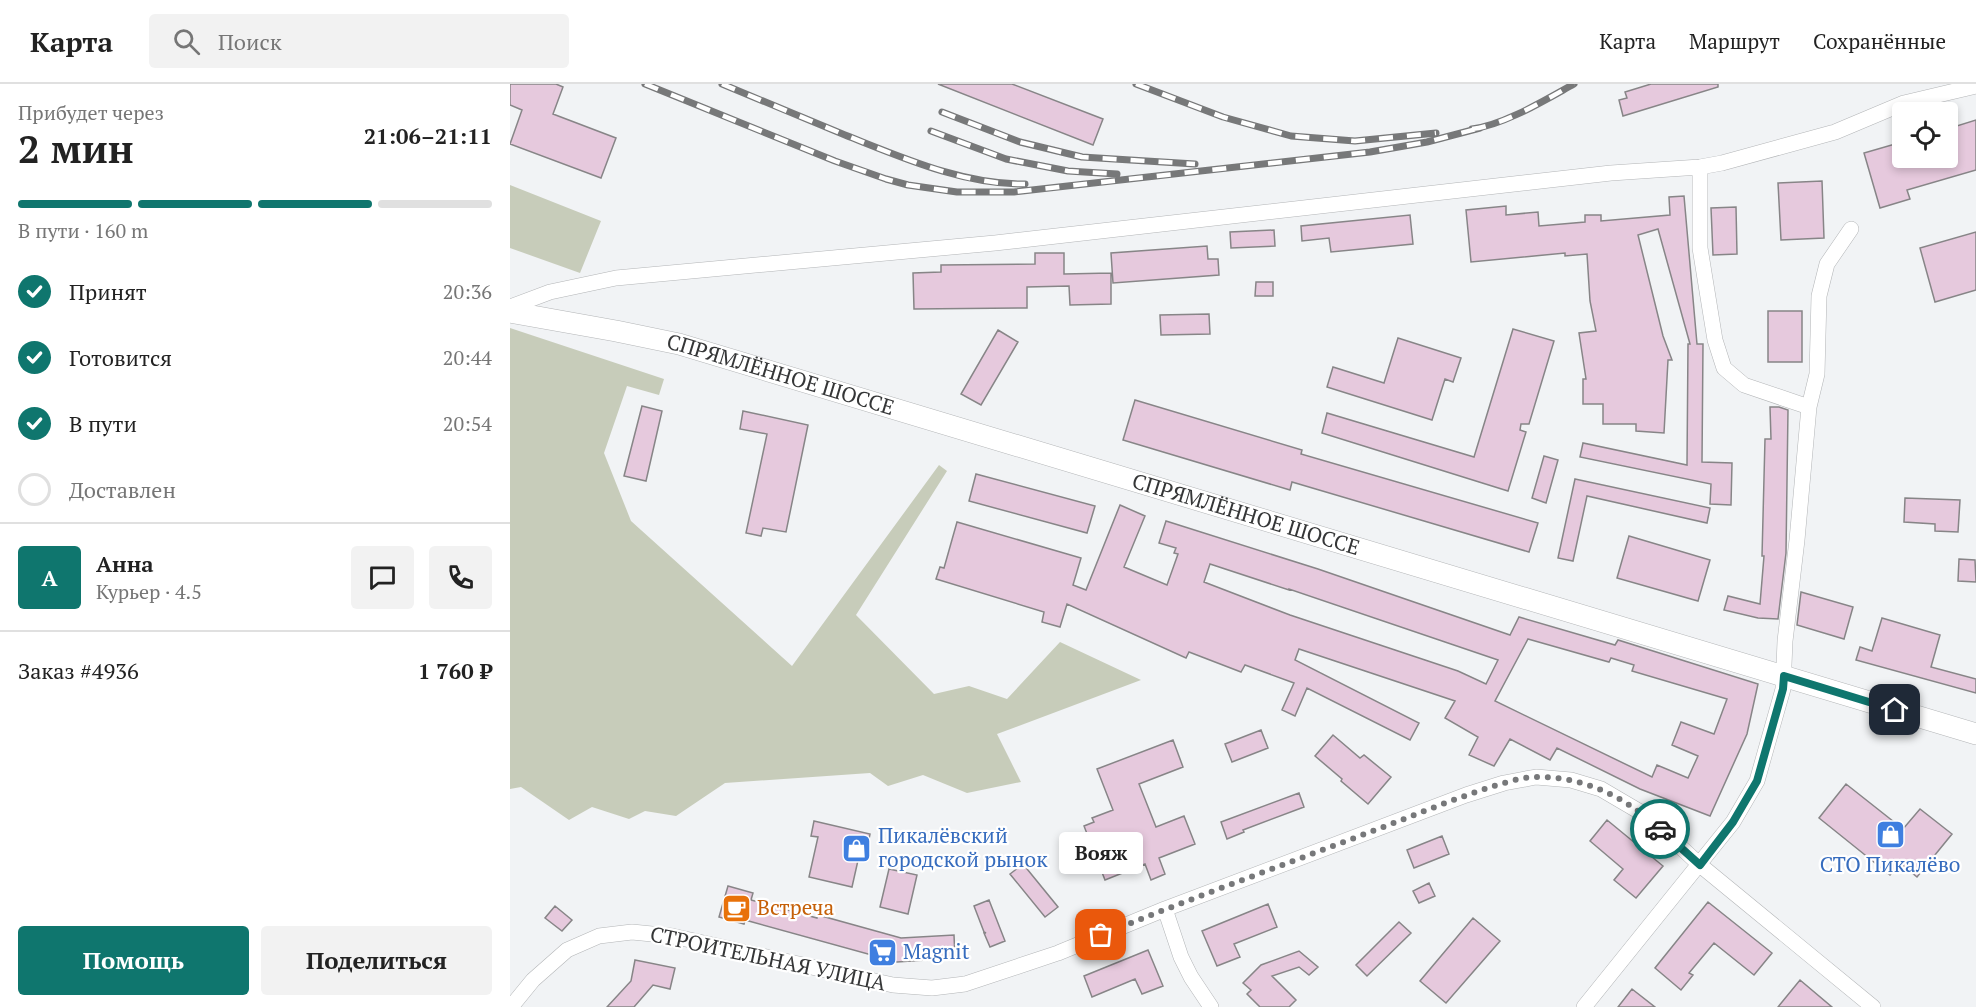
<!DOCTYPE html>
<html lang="ru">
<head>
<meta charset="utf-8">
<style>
	body { margin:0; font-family:"PT Serif",serif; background:#f2f2f2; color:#222; height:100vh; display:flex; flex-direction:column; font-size:22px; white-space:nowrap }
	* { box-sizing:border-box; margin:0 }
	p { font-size:20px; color:#767676 }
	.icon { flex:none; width:33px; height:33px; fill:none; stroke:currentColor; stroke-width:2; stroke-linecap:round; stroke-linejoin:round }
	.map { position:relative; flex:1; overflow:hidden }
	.sheet { display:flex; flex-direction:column; background:#fff; width:510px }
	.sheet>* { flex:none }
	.controls { position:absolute; left:1382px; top:18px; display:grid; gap:12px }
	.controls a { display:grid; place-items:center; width:66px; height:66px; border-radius:6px; background:#fff; box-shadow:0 3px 9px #0003; font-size:30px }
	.pin { position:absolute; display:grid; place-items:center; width:51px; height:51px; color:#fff; margin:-26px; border-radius:12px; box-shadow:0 3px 9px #0006 }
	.courier { position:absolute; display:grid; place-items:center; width:60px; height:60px; margin:-30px; border:4px solid #0f766e; border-radius:50%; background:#fff; color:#222; box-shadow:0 2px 8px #0007 }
	.bubble { position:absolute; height:42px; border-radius:6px; background:#fff; box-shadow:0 3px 9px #0003; font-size:20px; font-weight:700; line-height:42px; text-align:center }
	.summary em { font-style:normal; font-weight:700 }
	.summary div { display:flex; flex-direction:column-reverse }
	.summary { display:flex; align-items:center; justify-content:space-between; height:102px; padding:0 18px }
	h1 { font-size:39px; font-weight:700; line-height:45px }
	.bar { display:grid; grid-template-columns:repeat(4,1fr); gap:9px 6px; align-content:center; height:72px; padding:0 18px }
	.bar i { height:8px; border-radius:4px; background:#e0e0e0 }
	.bar .on { background:#0f766e }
	.bar p { grid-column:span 4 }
	.line { display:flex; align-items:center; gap:15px; padding:0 18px; border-top:2px solid #e0e0e0 }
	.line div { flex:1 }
	.round { display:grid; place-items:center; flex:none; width:63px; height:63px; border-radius:6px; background:#f2f2f2 }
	ol { padding:0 18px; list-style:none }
	li { display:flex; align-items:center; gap:18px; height:66px }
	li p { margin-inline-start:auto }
	li .icon { padding:6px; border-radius:50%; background:#0f766e; color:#fff; stroke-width:4 }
	li:last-child { color:#767676 }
	li i { width:33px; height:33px; border:3px solid #e0e0e0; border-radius:50% }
	.button { display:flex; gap:12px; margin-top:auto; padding:12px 18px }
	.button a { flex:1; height:69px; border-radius:6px; background:#0f766e; color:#fff; font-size:24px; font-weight:700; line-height:69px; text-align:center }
	.button a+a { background:#f2f2f2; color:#222 }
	header { display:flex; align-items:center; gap:36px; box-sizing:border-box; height:84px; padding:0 30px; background:#fff; border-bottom:2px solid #e0e0e0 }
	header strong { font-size:28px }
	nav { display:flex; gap:33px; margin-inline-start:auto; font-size:21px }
	.search { width:420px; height:54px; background:#f2f2f2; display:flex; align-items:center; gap:15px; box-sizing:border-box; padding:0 21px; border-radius:6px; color:#767676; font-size:22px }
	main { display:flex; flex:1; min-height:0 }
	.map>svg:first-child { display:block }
</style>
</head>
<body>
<header>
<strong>Карта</strong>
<div class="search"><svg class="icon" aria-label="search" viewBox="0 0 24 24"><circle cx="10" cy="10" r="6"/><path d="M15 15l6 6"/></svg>Поиск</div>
<nav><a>Карта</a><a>Маршрут</a><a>Сохранённые</a></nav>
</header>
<main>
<section class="sheet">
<div class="summary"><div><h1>2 мин</h1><p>Прибудет через</p></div><em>21:06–21:11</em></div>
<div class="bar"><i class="on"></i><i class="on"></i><i class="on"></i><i></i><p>В пути · 160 m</p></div>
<ol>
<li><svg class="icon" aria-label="check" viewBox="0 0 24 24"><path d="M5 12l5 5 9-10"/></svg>Принят<p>20:36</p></li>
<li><svg class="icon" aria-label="check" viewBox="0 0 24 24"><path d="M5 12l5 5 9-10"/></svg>Готовится<p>20:44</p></li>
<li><svg class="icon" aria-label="check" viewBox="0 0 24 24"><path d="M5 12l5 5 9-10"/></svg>В пути<p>20:54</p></li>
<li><i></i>Доставлен</li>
</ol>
<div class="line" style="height:108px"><b class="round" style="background:#0f766e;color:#fff">А</b><div><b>Анна</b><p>Курьер · 4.5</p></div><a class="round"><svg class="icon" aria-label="chat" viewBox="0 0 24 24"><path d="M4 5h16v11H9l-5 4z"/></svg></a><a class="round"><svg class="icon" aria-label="phone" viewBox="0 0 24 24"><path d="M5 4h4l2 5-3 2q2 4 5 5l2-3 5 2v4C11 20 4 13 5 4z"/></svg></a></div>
<div class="line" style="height:78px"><div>Заказ #4936</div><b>1 760 ₽</b></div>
<div class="button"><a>Помощь</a><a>Поделиться</a></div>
</section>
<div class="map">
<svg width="1466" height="923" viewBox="0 0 1466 923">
	<rect width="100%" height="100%" fill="#f1f3f5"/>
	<path fill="#c7ccba" d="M0 101 91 137 70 189 0 164Z
		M0 244 154 295 149 311 117 302 94 369 121 437 282 582 429 381 437 387 346 531 424 610 459 602 497 615 550 558 631 596 487 650 511 698 457 709 413 691 378 702 360 689 215 699 166 732 135 727 119 735 82 723 59 736 11 703 0 705Z"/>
	<path fill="#e6c9dd" stroke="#878587" stroke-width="1.5" fill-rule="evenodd" d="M0 0H46L53 3 43 30 106 54 91 94 0 60 12 26 0 21Z
		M428 0H502L593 35 583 61Z
		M1141 0H1208V3L1113 32 1109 16 1117 14 1115 8Z
		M1466 36V86L1397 106 1400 115 1370 124 1354 69 1392 58V74H1437V45Z
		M1312 97 1314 154 1271 156 1268 99Z
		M1174 112 1187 260H1193L1192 378 1222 379 1221 421 1200 420 1201 400 1070 373 1073 359 1177 381 1178 260H1180L1148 145 1128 151 1153 252 1162 276H1158L1154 349 1126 347V340H1093V320H1073V295H1076L1069 249 1086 247 1080 217 1077 170 1055 172V169L961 178 956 126 996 122V131L1028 128 1029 142 1075 138V131H1091V137L1160 131 1159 113Z
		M1226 123 1227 170 1203 171 1201 124Z
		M900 131 903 160 821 168 819 154 792 157 791 142Z
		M764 146 765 162 721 164 720 148Z
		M1466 148V206L1425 218 1410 164Z
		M697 162 698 175H708L709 191 603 199 601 169Z
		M525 169H554V190L601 189V220L560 221 559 202 517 203V224L404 225 403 189 431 188V181L525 180Z
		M746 198H763V212H745Z
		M1258 227H1292V278H1258Z
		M699 230 700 250 651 251 650 231Z
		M1003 245 1044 257 1019 340H1011L1010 346 1016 348 998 407 812 349 817 329 964 373Z
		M488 246 508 258 471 321 451 310Z
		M888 254 951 274 943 298 935 295 922 336 817 303 823 283 874 299Z
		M625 316 792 366 791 370 1028 439 1019 468 782 398 780 406 613 356Z
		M132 322 152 327 136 397 114 392Z
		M1260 323H1269L1278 326 1276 469 1268 535 1248 534 1214 526 1218 512 1250 520 1254 472H1252L1255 355H1261Z
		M233 327 298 341 276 448 253 444 251 452 236 449 257 350 230 345Z
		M1034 372 1048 376 1036 419 1022 414Z
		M466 390 585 422 577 449 459 417Z
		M1065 395 1200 424 1197 439 1077 412 1063 477 1048 474Z
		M1395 414 1450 416 1448 448 1425 447V440L1394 438Z
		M610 421 635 432 614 483 657 501 668 470 664 469 666 464 649 459 656 437 808 485 1000 551 1009 533 1105 561 1108 556 1248 600 1237 650 1200 732 1130 705 1047 664 1040 676 1000 655 984 682 959 671 968 653 935 634 945 617 789 565 785 576 909 639 900 656 797 604 785 632 772 626 784 599 735 581 731 588 679 568 676 574 557 520 550 543 532 538 534 528 426 495 430 483 434 484 447 438 571 474 563 501 576 506ZM700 480 779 506V505L988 576 976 600 948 587 780 531 694 498ZM1018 555 1099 578 1101 574 1124 581 1122 587 1217 615 1204 650 1171 638 1162 661 1188 672 1178 694 1147 681 1142 693 985 617Z
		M1119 452 1200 476 1188 517 1107 494Z
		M1449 475 1465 476 1466 498 1448 497Z
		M1291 508 1343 523 1334 555 1287 541Z
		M1372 534 1430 551 1421 583 1466 595V609L1346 576 1350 563 1362 567Z
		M751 646 758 664 722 678 715 660Z
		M823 651 850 674 854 671 881 693 858 720 831 697 832 695 805 672Z
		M663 656 673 683 629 700 646 743 674 732 685 760 649 774 655 790 641 796 635 780 595 796 574 742 584 738 582 734 603 726 587 685Z
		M1336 700 1393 745 1410 725 1442 750 1407 793 1390 779 1380 791 1309 734Z
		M789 709 794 723 733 746 734 748 717 755 711 738Z
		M1097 736 1153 782 1126 814 1104 796 1113 785 1080 757Z
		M304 737 360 750 357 765 351 763 342 803 299 793 308 753 301 752Z
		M932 752 939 770 904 784 897 766Z
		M513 780 548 823 535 833 500 790Z
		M379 785 407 791 398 830 370 823Z
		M919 799 925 812 909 819 903 807Z
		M218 802 243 809 241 816 307 834 308 831 391 854 444 851 445 874 387 878 235 836 234 840 209 833Z
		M479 816 495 857 480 863 474 849H476L474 848 464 822Z
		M1198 818 1262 869 1244 891 1204 859 1179 889 1183 891 1171 906 1145 884Z
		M758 820 767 843 724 860 730 873 707 882 692 847Z
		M45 822 62 836 52 847 35 834Z
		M963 834 990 857 936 919 910 897Z
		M889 838 901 849 857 892 846 881Z
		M638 866 653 902 632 910 625 895 582 913 574 892Z
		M789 867 808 883 799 891 789 883 762 892 786 916 779 923H750L737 910 741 906 733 899 751 881Z
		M125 876 165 884 160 905 143 901 124 923H97L121 897Z
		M1290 896 1322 923H1268Z
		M1122 905 1145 923H1108Z"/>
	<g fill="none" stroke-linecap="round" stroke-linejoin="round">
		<defs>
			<path id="street" d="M1190 83V164L1205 256 1214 284 1234 301 1299 323
				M0 223 40 208 106 194 485 159 1101 89 1190 83 1212 79 1325 48 1394 19 1466 2
				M655 825 671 873 681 893 701 923
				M1 923 23 896 57 866 89 852 122 848 162 852 383 901 422 904 455 900 548 869 655 825 956 711 994 699 1026 693 1061 696 1091 705 1137 732 1190 781 1363 923
				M1074 923 1223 738 1247 697 1273 605 1275 557 1287 456 1299 323 1307 290 1309 212 1317 180 1341 145"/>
			<g id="secondary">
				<path id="s1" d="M0 228 106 247 169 260 1466 650"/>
			</g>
		</defs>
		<use href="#street" stroke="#b3b5b7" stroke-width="16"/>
		<use href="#secondary" stroke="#b3b5b7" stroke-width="22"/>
		<use href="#street" stroke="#fff" stroke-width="15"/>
		<use href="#secondary" stroke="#fff" stroke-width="21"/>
		<defs>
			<path id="rail" d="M135 0 325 77 376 95 398 101 447 108H504L860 68 917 58 970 44
				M212 0C253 17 294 34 335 51 391 73 453 101 515 100
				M626 0 713 33 781 52 845 57 926 49
				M432 28 510 58 572 73 685 80
				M962 45C994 41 1035 16 1064 0
				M421 47 496 75 558 87 607 90"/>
		</defs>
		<use href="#rail" stroke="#777879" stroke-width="7"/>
		<use href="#rail" stroke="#fff" stroke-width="4.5" stroke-dasharray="14" stroke-linecap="butt"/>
	</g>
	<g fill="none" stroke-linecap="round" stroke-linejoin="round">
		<path stroke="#77787a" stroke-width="6" stroke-dasharray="0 10.8" d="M591 851C685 813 781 778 876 742 910 729 944 715 978 704 994 699 1011 693 1027 693 1073 692 1117 714 1150 745"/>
		<path stroke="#0f766e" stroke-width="8" d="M1150 745 1190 781 1223 738 1247 697 1273 605 1274 592 1385 626"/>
	</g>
	<defs>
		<symbol id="shop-square" viewBox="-11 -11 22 22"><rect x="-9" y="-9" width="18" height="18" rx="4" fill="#3f7fe0" stroke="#fff"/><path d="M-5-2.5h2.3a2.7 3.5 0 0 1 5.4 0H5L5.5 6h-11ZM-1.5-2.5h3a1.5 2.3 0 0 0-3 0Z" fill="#fff"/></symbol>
		<symbol id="cafe-square" viewBox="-11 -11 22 22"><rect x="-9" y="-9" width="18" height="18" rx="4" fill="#e8710a" stroke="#fff"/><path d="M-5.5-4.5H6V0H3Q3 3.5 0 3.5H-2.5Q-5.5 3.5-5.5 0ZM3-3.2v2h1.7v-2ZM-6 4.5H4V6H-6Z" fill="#fff"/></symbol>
		<symbol id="supermarket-square" viewBox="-11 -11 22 22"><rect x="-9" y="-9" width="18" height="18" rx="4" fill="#3f7fe0" stroke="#fff"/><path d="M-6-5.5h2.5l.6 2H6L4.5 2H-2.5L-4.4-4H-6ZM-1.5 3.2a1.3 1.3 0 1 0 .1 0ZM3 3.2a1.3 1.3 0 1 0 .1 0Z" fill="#fff"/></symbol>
	</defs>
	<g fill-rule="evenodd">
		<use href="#shop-square" x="1364" y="734" width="33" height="33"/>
		<use href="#shop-square" x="330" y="748" width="33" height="33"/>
		<use href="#cafe-square" x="210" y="808" width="33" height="33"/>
		<use href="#supermarket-square" x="356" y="852" width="33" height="33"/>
	</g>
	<g text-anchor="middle" stroke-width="4.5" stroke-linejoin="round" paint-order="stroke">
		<g font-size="21" fill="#353637" stroke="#fff">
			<text dy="7" stroke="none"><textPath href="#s1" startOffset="278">СПРЯМЛЁННОЕ ШОССЕ</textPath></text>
			<text dy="7" stroke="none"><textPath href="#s1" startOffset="764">СПРЯМЛЁННОЕ ШОССЕ</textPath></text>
			<text transform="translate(258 875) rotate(12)" y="7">СТРОИТЕЛЬНАЯ УЛИЦА</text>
		</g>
		<g font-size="21" fill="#366cbe" stroke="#fff" text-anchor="start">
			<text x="368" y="759">Пикалёвский<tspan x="368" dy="24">городской рынок</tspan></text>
			<text x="1380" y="788" text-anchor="middle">СТО Пикалёво</text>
			<text x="393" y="875">Magnit</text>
		</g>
		<g font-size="21" fill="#c56008" stroke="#fff" text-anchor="start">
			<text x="247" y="831">Встреча</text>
		</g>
	</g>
</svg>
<div class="controls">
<a><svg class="icon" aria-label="locate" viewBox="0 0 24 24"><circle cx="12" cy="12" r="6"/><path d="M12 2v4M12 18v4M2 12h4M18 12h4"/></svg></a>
</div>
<div class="pin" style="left:591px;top:851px;background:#ea580c"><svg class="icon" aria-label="bag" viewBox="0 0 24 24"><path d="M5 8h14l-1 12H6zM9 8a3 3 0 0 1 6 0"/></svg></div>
<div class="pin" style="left:1385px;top:626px;background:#1f2937"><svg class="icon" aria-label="home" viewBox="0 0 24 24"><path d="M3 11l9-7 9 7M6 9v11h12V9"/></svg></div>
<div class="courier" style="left:1150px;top:745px"><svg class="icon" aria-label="car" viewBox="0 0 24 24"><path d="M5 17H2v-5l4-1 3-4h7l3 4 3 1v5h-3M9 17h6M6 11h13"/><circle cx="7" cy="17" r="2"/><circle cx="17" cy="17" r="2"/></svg></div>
<div class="bubble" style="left:549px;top:748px;width:84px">Вояж</div>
</div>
</main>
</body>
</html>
